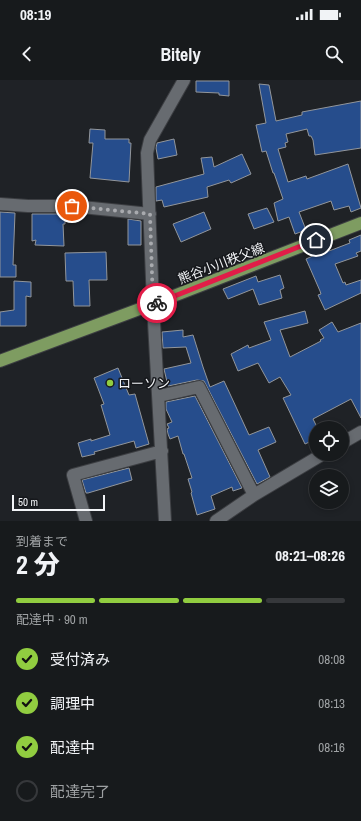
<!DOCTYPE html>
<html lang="ja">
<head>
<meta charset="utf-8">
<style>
	body { margin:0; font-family:"Archivo Narrow","Noto Sans JP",sans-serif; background:#242729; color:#f1f3f6; height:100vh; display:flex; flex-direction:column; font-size:15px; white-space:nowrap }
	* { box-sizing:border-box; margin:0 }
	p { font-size:13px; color:#9ea1a3 }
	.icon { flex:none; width:22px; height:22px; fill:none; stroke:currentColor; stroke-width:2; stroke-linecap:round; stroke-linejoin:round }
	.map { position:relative; height:441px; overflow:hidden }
	.sheet { display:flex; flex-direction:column; background:#171a1c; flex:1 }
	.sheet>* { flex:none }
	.buttons { position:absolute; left:309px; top:341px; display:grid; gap:8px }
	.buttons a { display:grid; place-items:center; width:40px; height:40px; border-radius:50%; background:#171a1c; box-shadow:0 2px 6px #0003,0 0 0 1px #36383b; font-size:20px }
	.scale { position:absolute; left:12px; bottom:10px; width:93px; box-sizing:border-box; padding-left:4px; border:2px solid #f2f4f7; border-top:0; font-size:11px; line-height:14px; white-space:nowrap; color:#f2f4f7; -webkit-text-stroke:3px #16181c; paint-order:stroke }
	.pin { position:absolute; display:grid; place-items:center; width:34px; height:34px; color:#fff; margin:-17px; border:2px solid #fff; border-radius:50%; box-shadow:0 1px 4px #0007 }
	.courier { position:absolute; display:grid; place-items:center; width:40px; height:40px; margin:-20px; border:3px solid #e11d48; border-radius:50%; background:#fff; color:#222; box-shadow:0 1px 5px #0007 }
	.overview em { font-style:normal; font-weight:800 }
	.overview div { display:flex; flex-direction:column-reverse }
	.overview { display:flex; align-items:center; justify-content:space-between; height:68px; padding:0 16px }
	h1 { font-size:26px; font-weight:800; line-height:30px }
	.bar { display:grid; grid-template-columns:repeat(4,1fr); gap:6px 4px; align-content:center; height:48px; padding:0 16px }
	.bar i { height:5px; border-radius:3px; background:#36383b }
	.bar .on { background:#91cd40 }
	.bar p { grid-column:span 4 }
	ol { padding:0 16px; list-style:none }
	li { display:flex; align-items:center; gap:12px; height:44px }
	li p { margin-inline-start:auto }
	li .icon { padding:4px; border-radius:50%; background:#91cd40; color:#111; stroke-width:4 }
	li:last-child { color:#9ea1a3 }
	li i { width:22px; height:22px; border:2px solid #36383b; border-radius:50% }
	.status { display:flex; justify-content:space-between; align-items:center; height:28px; padding:0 20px; background:#171a1c; direction:ltr }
	.status svg { height:11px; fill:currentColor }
	header { display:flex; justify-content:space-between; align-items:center; height:52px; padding:0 16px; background:#171a1c; font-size:18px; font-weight:800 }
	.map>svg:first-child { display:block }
</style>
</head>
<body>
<div class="status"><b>08:19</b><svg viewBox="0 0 49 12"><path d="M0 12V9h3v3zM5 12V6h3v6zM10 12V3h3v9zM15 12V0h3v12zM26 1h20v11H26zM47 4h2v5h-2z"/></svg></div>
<header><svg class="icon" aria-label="back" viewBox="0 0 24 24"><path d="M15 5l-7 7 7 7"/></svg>Bitely<svg class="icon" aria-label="search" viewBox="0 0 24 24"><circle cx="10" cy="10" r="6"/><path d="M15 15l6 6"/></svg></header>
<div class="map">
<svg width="361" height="441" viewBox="0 0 361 441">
	<rect width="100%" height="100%" fill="#1f2226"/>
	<path fill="#264d8c" stroke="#92969b" d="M196 1H229V16L219 15V13L196 12Z
		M259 4 269 5 276 41 302 35V32L361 21V68L315 75 313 60 311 56H309L307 49 286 54 288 62 285 63 286 67 278 69 288 102 306 96 307 99 348 84 361 128 351 132 349 126 334 130 331 121 299 132 306 150 295 154 289 137 278 141 274 123 283 119 274 93H273L266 71 262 72 256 45 266 43Z
		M90 49 105 50V59H129V63H131L129 102 90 98 93 63H89Z
		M174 59 177 75 158 79 156 68 157 63Z
		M242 74 251 94 231 103 229 100 207 107 208 117 164 127 162 120 156 121V107L204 94 201 78 212 77 214 87Z
		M267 128 274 142 254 149 248 134Z
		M0 132 15 133 13 185H16V197H0Z
		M204 132 211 149 181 162 173 144Z
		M32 134H65V144H63L64 166 35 165 36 160 32 161Z
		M128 139 141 141V165H128Z
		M361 155V171L356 173 358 176 335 184 343 203 345 202 346 205 361 200V213L325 230 318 215 321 214 320 211 306 179 328 169 329 171 350 163 349 160Z
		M106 172 107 200H89L90 226H74L73 201H66L65 173Z
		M280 195 284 208 280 210 282 218 259 225 253 209 228 219 223 209 256 196 258 202Z
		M14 201 31 202V217L26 216V246H0V232L14 230Z
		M305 231 308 243 280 250 290 277 321 261 320 260 324 258 319 250 332 242 338 252 361 243V338L351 319 313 339 316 345V359L305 364 283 318 291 315 280 297 269 303 258 283 238 291 231 274 248 265 249 268 271 260 264 242Z
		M183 250V257L193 255 203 287 210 307 224 301 249 355 269 347 276 362 258 370 270 397 257 404 204 301 197 300 168 306 164 289 191 283 186 267 163 268 162 252Z
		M118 288 129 315 135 314 149 364 136 368 134 361 94 372 95 374 82 377 78 363 91 359V361L110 355 101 325 104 324 94 298Z
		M195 316 242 408 233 411 232 407 211 416 215 429 197 435 191 413 192 412 188 399 192 398 184 374H183L178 356 170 359 168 354 167 349 169 348 167 344 172 342 166 329V322Z
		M129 388 132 400 88 413H86L82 400Z"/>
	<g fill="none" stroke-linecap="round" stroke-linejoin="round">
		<defs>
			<path id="minor" d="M0 124 28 126H72L150 134
				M159 316 199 307 254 415
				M342 363 361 352
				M86 441 73 395 162 371
				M165 441 153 224 147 73 150 60 184 0
				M216 441 254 415 323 374"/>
			<path id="major" d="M0 281 153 224 361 143"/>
		</defs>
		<use href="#minor" stroke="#3c3e42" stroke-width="14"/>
		<use href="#major" stroke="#3c3e42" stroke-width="14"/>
		<use href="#minor" stroke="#676b70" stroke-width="12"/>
		<use href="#major" stroke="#7e9c61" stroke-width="12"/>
	</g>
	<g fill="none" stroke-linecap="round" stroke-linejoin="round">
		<path stroke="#a8aaae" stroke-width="4" stroke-dasharray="0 7.2" d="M72 126 150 134 153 224 157 223"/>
		<path stroke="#e11d48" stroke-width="5" d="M157 223 316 160"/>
	</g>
	<circle fill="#91cd40" stroke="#16181c" stroke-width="1.5" cx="110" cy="303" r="4"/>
	<g text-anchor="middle" stroke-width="3" stroke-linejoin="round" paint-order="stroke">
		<g font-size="13" fill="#f2f4f7" stroke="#16181c">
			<text transform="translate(221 183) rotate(-21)" y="5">熊谷小川秩父線</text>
		</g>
		<g font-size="13" fill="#f2f4f7" stroke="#16181c" text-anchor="start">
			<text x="118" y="308">ローソン</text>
		</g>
	</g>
</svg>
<div class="buttons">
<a><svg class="icon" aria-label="locate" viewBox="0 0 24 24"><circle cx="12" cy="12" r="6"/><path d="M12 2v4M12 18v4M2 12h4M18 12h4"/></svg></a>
<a><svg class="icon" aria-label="layers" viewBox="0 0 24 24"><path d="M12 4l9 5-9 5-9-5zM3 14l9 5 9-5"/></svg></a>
</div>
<div class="scale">50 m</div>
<div class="pin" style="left:72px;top:126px;background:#ea580c"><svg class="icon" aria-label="bag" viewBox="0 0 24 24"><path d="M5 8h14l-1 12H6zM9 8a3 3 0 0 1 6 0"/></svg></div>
<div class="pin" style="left:316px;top:160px;background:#1f2937"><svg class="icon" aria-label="home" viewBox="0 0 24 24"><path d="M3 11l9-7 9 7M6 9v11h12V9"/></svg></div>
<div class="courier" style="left:157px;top:223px"><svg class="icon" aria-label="bike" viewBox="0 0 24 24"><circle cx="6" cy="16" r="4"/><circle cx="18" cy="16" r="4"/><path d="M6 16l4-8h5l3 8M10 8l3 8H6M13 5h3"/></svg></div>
</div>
<section class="sheet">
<div class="overview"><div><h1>2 分</h1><p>到着まで</p></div><em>08:21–08:26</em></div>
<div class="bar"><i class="on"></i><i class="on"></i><i class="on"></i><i></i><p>配達中 · 90 m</p></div>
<ol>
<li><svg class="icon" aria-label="check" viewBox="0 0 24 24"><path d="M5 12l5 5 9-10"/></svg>受付済み<p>08:08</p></li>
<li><svg class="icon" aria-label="check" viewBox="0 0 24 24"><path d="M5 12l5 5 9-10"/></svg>調理中<p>08:13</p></li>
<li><svg class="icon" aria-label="check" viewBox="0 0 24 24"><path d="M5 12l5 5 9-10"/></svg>配達中<p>08:16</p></li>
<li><i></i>配達完了</li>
</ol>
</section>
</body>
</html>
